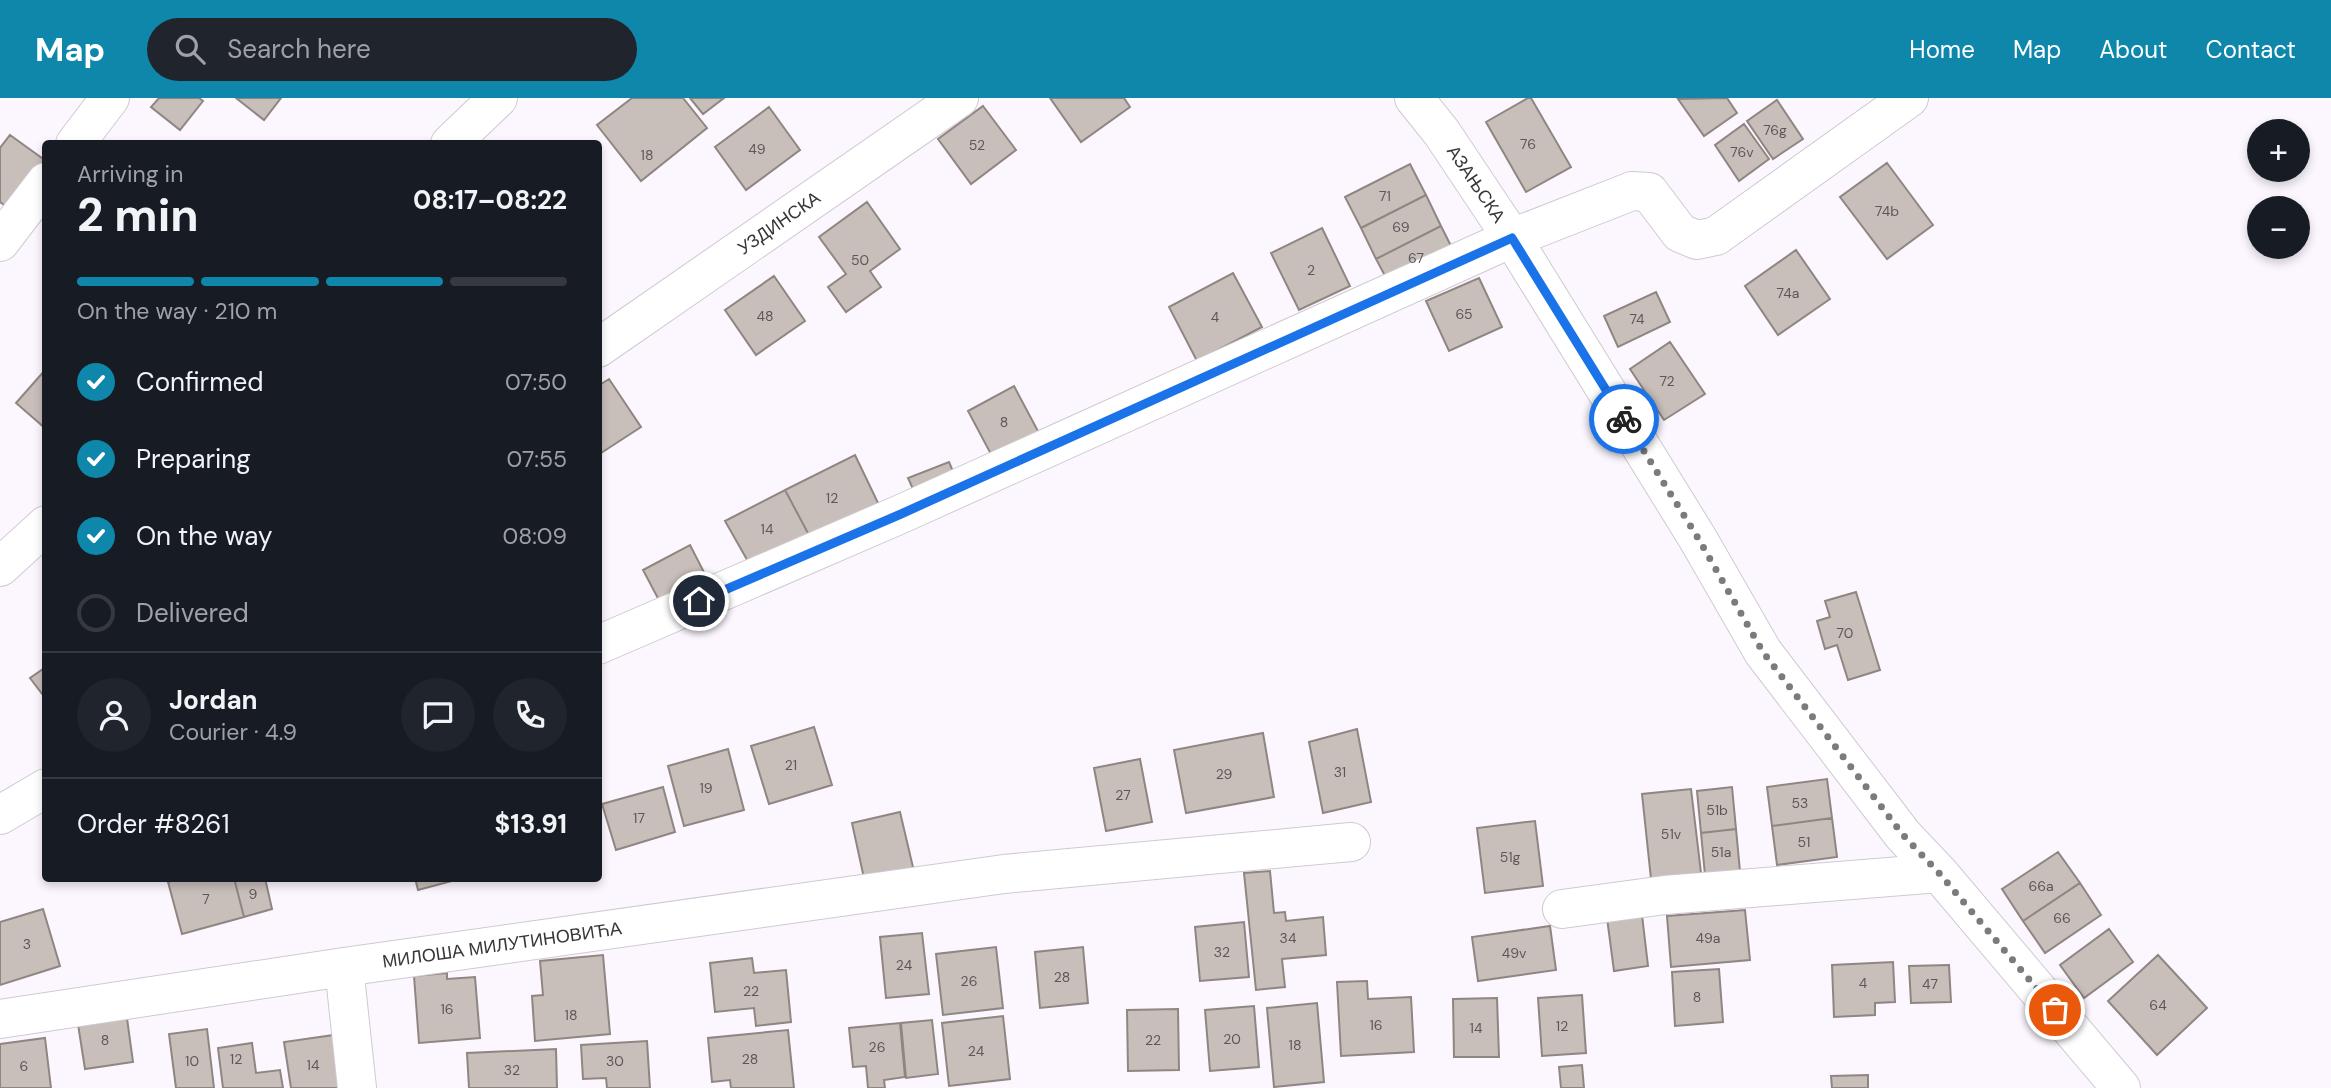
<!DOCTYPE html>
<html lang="en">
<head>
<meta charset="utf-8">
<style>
	body { margin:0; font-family:"DM Sans",sans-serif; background:#20242c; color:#f1f3f6; height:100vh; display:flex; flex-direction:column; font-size:26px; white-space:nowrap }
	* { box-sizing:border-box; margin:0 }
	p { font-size:23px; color:#9ea1a6 }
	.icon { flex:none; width:38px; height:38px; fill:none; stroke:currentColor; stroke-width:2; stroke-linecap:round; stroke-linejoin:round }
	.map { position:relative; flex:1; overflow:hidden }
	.sheet { position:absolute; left:42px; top:42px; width:560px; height:742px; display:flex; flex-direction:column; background:#171b24; border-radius:7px; box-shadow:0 4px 10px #0003 }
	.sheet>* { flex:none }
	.buttons { position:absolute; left:2247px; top:21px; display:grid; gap:14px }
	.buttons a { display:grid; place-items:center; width:63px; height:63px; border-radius:50%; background:#171b24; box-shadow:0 4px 10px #0003; font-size:35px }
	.pin { position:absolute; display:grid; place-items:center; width:60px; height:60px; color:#fff; margin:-30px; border:4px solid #fff; border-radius:50%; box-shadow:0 2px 7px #0007 }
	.courier { position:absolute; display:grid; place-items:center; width:70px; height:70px; margin:-35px; border:5px solid #1a73e8; border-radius:50%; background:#fff; color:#222; box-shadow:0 2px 9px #0007 }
	.overview em { font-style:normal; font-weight:700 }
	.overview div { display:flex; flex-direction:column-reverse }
	.overview { display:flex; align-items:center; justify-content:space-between; height:119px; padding:0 35px }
	h1 { font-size:46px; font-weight:700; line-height:52px }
	.bar { display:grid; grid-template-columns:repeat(4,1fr); gap:10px 7px; align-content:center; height:84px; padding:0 35px }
	.bar i { height:9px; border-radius:5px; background:#363941 }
	.bar .selected { background:#0e87ab }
	.bar p { grid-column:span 4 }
	.line { display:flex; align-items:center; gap:18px; padding:0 35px; border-top:2px solid #363941 }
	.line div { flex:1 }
	.round { display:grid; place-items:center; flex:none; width:74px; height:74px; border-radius:37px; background:#20242c }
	ol { padding:0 35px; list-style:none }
	li { display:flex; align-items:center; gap:21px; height:77px }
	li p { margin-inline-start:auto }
	li .icon { padding:7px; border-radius:50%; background:#0e87ab; color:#fff; stroke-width:4 }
	li:last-child { color:#9ea1a6 }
	li i { width:38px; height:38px; border:4px solid #363941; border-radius:50% }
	header { display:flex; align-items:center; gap:42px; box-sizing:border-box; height:98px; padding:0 35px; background:#0e87ab; color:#fff }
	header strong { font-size:33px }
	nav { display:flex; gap:38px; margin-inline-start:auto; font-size:24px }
	.search { width:490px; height:63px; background:#20242c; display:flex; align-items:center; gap:18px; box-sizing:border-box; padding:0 24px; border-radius:38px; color:#9ea1a6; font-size:26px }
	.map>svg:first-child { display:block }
</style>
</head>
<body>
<header>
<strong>Map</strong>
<div class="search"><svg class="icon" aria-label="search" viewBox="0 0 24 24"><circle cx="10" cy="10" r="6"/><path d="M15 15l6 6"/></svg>Search here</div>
<nav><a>Home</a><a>Map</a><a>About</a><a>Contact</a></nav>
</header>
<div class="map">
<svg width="2331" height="990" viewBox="0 0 2331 990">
	<rect width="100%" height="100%" fill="#fcf7ff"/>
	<path fill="#c8beba" stroke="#8f8682" stroke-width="2" d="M159 0H199L203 3 180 32 151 9Z
		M236 0H281L264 22Z
		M632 0H683L707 30 641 83 597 27Z
		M690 0H724L703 16Z
		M1050 0H1124L1130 9 1081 44Z
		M1528 0H1531L1571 69 1526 94 1486 24Z
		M1727 0 1737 15 1704 38 1678 1Z
		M1777 2 1803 41 1773 61 1747 23Z
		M983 8 1016 52 971 86 938 41Z
		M769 9 800 52 746 92 715 49Z
		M1744 26 1769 61 1739 83 1715 47Z
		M10 37 46 63 11 112 0 104V50Z
		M1887 65 1933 127 1887 161 1840 99Z
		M1410 66 1426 97 1361 130 1345 99Z
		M1426 97 1441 128 1376 161 1361 130Z
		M867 104 900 151 870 173 881 189 846 214 828 189 846 176 819 139Z
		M1441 128 1456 158 1392 191 1376 161Z
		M1322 130 1350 188 1299 212 1271 155Z
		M1796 152 1830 201 1778 237 1745 188Z
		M1233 175 1262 229 1197 263 1169 209Z
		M774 178 805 223 756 257 725 212Z
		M1479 180 1502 229 1449 253 1426 203Z
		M1656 194 1670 224 1618 249 1604 218Z
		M1670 244 1705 296 1664 322 1630 271Z
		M46 271V331L16 305Z
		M609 281 641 329 598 357V288Z
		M1014 288 1039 335 993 360 968 313Z
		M855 357 879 407 810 439 785 392Z
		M949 364 957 383 917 400 908 380Z
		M785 392 810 439 750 467 725 423Z
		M690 447 709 484 662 508 643 472Z
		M1856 494 1880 572 1848 582 1837 547 1825 551 1817 523 1830 519 1825 503Z
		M46 569V601L30 580Z
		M814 629 832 687 769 706 751 648Z
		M1357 631 1371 704 1323 715 1309 644Z
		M1263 635 1274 699 1186 715 1174 652Z
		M728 651 744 712 684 728 668 668Z
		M1140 661 1152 724 1106 733 1094 670Z
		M1827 681 1832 720 1772 728 1767 689Z
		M663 689 675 734 616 752 602 706Z
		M1732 689 1736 731 1701 735 1697 693Z
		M1691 691 1701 775 1651 781 1642 696Z
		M900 714 916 782 867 794 852 725Z
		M1832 720 1837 759 1777 767 1772 728Z
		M1535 723 1543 788 1485 795 1477 730Z
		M1736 731 1740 773 1705 777 1701 735Z
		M2058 754 2080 785 2023 823 2002 791Z
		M1270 773 1274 815 1285 814 1286 823 1323 819 1326 857 1282 861 1285 889 1256 892 1244 775Z
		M181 780H234L244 819 182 836 168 784Z
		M234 780H265L272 811 244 819Z
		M415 780H463L418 792Z
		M2080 785 2101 817 2045 855 2023 823Z
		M43 811 60 868 0 887V824Z
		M1745 812 1750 862 1671 869 1667 818Z
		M1642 817 1648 868 1614 873 1607 820Z
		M1244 824 1249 879 1200 883 1195 829Z
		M1550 828 1556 872 1478 883 1472 839Z
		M2109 831 2133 864 2084 900 2060 867Z
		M922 835 929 896 886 900 880 839Z
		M996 849 1003 910 943 917 936 856Z
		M1083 849 1088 905 1040 910 1035 854Z
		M603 857 610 936 535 943 532 898 543 897 540 863Z
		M2158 857 2207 910 2157 957 2108 903Z
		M752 860 754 875 786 872 791 924 756 928 754 910 715 914 710 865Z
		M1893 864 1895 904 1875 905V917L1834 919 1832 867Z
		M1949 867 1951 904 1911 905 1909 868Z
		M1719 871 1723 924 1675 928 1672 874Z
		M447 875V881L475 879 480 940 419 945 414 878Z
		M1367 883 1368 901 1411 899 1414 954 1341 958 1337 884Z
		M1582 897 1586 955 1542 958 1538 900Z
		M1497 900 1499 959H1454L1453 901Z
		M1317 905 1324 984 1274 989 1267 910Z
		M1254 908 1259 969 1210 973 1205 912Z
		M1178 911 1179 972 1128 973 1127 912Z
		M126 913 133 964 85 971 77 920Z
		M1003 918 1010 981 949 988 942 925Z
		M932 922 938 976 906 980 901 925Z
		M900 925 905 979 884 982 885 990H868L866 968 853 969 849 930Z
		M207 931 214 990H176L169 936Z
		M788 932 794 990H731L730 982 712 984 708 940Z
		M334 937 341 990H291L284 944Z
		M45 940 51 990H0V946Z
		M647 943 650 990H607L606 980 583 981 581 947Z
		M252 945 256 975 280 972 283 990H223L218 950Z
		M556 951 557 990H469L467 955Z
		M1582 967 1584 990H1561L1559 969Z
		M1868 977V990H1832L1831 978Z"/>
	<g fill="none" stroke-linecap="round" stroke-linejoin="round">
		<defs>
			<path id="minor" d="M1414 0 1442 35 1512 140 1698 441 1763 554 1903 737 1939 775 2121 990
				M75 46 110 0
				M450 46 498 0
				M0 144 46 84
				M598 250 959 0
				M0 469 46 427
				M598 547 901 416 1512 140 1632 93 1649 94 1680 135 1697 142 1716 138 1909 0
				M0 717 46 690
				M1562 811 1665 797 1939 775
				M344 869 357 990
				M0 921 344 869 1004 776 1351 744"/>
		</defs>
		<use href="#minor" stroke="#cfcad2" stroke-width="40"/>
		<use href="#minor" stroke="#fff" stroke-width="38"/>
	</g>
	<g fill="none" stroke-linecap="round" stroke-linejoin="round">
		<path stroke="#7d7a7e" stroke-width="7" stroke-dasharray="0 12.6" d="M1624 321 1698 440 1763 554 1903 737 1939 775 2055 912"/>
		<path stroke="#1a73e8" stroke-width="9" d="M699 503 901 416 1512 140 1624 321"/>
	</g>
	<g text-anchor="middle" stroke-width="5" stroke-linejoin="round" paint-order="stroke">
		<g font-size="14" fill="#5c5859">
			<text x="1775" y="37">76g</text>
			<text x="1528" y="51">76</text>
			<text x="977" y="52">52</text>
			<text x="757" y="56">49</text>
			<text x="1742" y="59">76v</text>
			<text x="647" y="62">18</text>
			<text x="1385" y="103">71</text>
			<text x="1887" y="118">74b</text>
			<text x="1401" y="134">69</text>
			<text x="1416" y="165">67</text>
			<text x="860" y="167">50</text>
			<text x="1311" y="177">2</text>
			<text x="1788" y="200">74a</text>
			<text x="1464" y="221">65</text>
			<text x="765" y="223">48</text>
			<text x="1215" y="224">4</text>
			<text x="1637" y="226">74</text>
			<text x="1667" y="288">72</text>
			<text x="1004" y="329">8</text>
			<text x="832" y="405">12</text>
			<text x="767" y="436">14</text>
			<text x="1845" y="540">70</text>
			<text x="791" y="672">21</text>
			<text x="1340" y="679">31</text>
			<text x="1224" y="681">29</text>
			<text x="706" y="695">19</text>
			<text x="1123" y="702">27</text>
			<text x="1800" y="710">53</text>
			<text x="1717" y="717">51b</text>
			<text x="639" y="725">17</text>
			<text x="1671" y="741">51v</text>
			<text x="1804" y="749">51</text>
			<text x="1721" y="759">51a</text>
			<text x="1510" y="764">51g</text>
			<text x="2041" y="793">66a</text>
			<text x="253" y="801">9</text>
			<text x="206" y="806">7</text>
			<text x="2062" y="825">66</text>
			<text x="1288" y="845">34</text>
			<text x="1708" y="845">49a</text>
			<text x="27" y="851">3</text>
			<text x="1222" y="859">32</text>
			<text x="1514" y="860">49v</text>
			<text x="904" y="872">24</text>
			<text x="1062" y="884">28</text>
			<text x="969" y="888">26</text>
			<text x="1863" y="890">4</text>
			<text x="1930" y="891">47</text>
			<text x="751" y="898">22</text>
			<text x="1697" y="904">8</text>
			<text x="2158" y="912">64</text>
			<text x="447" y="916">16</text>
			<text x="571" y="922">18</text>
			<text x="1376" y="932">16</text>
			<text x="1562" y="933">12</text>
			<text x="1476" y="935">14</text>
			<text x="1232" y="946">20</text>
			<text x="105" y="947">8</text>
			<text x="1153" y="947">22</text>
			<text x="1295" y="952">18</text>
			<text x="877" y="954">26</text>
			<text x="976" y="958">24</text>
			<text x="236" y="966">12</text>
			<text x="750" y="966">28</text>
			<text x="192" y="968">10</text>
			<text x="615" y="968">30</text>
			<text x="313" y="972">14</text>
			<text x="24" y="973">6</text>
			<text x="512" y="977">32</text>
		</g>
		<g font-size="18" fill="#383639" stroke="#fff">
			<text transform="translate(1476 86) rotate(56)" y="6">АЗАЊСКА</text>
			<text transform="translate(779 125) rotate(-35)" y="6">УЗДИНСКА</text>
			<text transform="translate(502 847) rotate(-8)" y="6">МИЛОША МИЛУТИНОВИЋА</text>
		</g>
	</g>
</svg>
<div class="buttons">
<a>+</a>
<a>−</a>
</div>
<div class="pin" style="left:2055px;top:912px;background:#ea580c"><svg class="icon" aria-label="bag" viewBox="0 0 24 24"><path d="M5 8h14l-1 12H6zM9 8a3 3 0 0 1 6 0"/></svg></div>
<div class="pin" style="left:699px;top:503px;background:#1f2937"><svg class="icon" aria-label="home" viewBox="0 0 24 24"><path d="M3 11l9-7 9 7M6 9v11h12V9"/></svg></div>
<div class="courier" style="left:1624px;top:321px"><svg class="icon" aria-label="bike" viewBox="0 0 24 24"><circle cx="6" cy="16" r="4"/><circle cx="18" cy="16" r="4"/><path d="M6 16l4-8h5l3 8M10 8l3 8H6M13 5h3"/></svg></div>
<section class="sheet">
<div class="overview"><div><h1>2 min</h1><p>Arriving in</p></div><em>08:17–08:22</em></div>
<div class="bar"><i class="selected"></i><i class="selected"></i><i class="selected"></i><i></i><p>On the way · 210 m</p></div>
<ol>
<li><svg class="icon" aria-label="check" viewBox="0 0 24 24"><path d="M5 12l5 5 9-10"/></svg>Confirmed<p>07:50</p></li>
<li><svg class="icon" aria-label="check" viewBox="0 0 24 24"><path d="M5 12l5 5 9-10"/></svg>Preparing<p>07:55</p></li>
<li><svg class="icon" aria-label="check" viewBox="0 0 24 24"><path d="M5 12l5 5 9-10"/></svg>On the way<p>08:09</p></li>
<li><i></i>Delivered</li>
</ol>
<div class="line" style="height:126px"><a class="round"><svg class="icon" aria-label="person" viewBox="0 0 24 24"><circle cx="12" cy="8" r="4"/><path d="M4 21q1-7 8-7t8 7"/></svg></a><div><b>Jordan</b><p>Courier · 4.9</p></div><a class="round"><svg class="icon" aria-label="chat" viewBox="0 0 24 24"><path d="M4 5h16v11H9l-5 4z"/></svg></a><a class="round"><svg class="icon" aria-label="phone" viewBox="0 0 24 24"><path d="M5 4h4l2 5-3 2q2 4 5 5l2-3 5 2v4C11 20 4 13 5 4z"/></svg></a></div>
<div class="line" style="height:91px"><div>Order #8261</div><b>$13.91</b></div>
</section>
</div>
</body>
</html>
